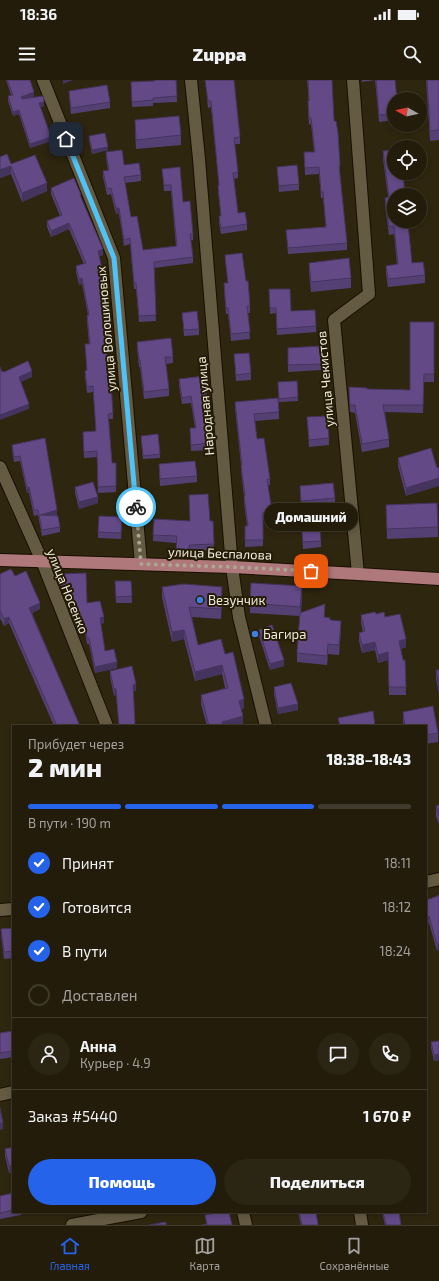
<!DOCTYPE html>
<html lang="ru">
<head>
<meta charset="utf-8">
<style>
	body { margin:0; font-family:"Exo 2",sans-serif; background:#2b2514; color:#f1f3f6; height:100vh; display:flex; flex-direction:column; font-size:15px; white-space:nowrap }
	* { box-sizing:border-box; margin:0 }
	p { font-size:13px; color:#a3a19d }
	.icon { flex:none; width:22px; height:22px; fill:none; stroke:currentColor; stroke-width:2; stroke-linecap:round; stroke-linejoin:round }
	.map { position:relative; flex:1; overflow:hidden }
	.drawer { position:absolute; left:12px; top:645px; width:415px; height:488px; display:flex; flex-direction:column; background:#231c0b; border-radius:0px; box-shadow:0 2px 6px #0003,0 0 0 1px #403a2c }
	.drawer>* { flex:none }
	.needle { width:26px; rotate:278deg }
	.controls { position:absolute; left:387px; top:12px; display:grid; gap:8px }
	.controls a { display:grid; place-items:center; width:40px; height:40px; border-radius:50%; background:#231c0b; box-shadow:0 2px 6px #0003,0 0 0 1px #403a2c; font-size:20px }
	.pin { position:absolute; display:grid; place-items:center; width:34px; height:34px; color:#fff; margin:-17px; border-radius:8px; box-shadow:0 2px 6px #0006 }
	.courier { position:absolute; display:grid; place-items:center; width:40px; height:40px; margin:-20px; border:3px solid #4fc3f7; border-radius:50%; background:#fff; color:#222; box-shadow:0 1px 5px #0007 }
	.bubble { position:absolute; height:28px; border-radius:14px; background:#231c0b; box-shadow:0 2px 6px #0003,0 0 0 1px #403a2c; font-size:13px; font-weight:800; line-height:28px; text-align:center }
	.head em { font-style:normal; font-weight:800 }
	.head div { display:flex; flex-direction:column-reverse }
	.head { display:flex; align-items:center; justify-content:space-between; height:68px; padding:0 16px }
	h1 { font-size:26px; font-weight:800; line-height:30px }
	.bar { display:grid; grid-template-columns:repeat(4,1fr); gap:6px 4px; align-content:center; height:48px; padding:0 16px }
	.bar i { height:5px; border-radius:3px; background:#403a2c }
	.bar .selected { background:#2563eb }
	.bar p { grid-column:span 4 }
	.line { display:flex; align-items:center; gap:10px; padding:0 16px; border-top:1px solid #403a2c }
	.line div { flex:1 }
	.round { display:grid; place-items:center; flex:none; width:42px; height:42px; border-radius:21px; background:#2b2514 }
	ol { padding:0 16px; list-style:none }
	li { display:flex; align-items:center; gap:12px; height:44px }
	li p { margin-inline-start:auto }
	li .icon { padding:4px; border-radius:50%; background:#2563eb; color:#fff; stroke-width:4 }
	li:last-child { color:#a3a19d }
	li i { width:22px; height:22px; border:2px solid #403a2c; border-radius:50% }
	.primary-button { display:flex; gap:8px; margin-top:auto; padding:8px 16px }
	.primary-button a { flex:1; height:46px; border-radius:24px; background:#2563eb; color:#fff; font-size:16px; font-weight:800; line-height:46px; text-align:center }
	.primary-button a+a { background:#2b2514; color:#f1f3f6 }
	.status { display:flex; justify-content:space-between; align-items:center; height:28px; padding:0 20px; background:#231c0b; direction:ltr }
	.status svg { height:11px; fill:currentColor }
	header { display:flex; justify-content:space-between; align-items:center; height:52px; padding:0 16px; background:#231c0b; font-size:18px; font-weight:800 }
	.tab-bar { display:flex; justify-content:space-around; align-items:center; height:56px; border-top:1px solid #403a2c; background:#231c0b; font-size:11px; color:#a3a19d }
	.tab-bar a { display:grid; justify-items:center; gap:2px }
	.tab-bar .selected { color:#2563eb }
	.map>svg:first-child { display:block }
</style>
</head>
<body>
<div class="status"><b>18:36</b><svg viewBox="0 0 49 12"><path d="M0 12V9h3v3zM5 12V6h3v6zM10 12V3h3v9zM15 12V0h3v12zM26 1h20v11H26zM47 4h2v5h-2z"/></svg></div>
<header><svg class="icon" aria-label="menu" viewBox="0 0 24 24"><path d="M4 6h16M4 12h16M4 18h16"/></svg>Zuppa<svg class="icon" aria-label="search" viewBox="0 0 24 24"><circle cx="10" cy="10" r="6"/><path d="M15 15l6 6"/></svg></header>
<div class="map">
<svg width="439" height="1145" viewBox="0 0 439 1145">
	<rect width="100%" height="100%" fill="#2f260f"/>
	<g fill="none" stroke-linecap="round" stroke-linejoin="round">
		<defs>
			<path id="minor" d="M43 0 114 178 141 484
				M191 0 199 79 232 487 239 537 266 646
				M353 0 369 214 334 240 358 494
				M0 387 42 481 107 646
				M426 802 439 799
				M0 830 13 829
				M0 1015 13 1012
				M243 1132 246 1145
				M360 1132 362 1145
				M72 1145 141 1132"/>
			<path id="major" d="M0 480 232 487 358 494 439 499"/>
		</defs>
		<use href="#minor" stroke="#170f00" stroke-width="14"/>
		<use href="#major" stroke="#170f00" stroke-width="14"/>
		<use href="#minor" stroke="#655b43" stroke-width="12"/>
		<use href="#major" stroke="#af787a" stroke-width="12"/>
	</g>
	<path fill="#554074" d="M6 0H30L34 16 29 18 44 26 40 27 51 61 30 68 19 34 13 36 8 21V16L11 15Z
		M154 0H176L177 22 153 23V26L132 27 131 2 154 1Z
		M205 0 240 57V64H235L238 92V98L234 99 238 133 247 144V150L221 154 219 143V136H221L218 112V106L219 105 211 27 208 28Z
		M307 0H332L334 41 340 85V92L347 163V170L288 174 286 150 326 147 323 118H321L319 94 305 95 304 72H314L311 44 309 45 308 28V21H309Z
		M362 0H395L394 19V40L379 42 375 0 362 2Z
		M426 0H439V60L430 61Z
		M69 11 110 22V28L71 34 69 17Z
		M135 40 181 55V65L136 69 135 49Z
		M89 56 108 70 92 74 89 60Z
		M383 71 409 144V152L412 183 425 195V203L388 207 386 194V186L397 185 394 154 389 155 385 126V118L388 117 383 79Z
		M106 72 124 85 141 95V101L125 103 131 137 143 170 176 166 171 111H164L162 89 183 122 193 154V160H191L193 177V183L154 188 156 241 139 242 136 209H134L130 164 124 166 119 134H116L111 114 107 115 103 97V91L108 90 106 78Z
		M11 84 47 111 22 122 11 94 0 98Z
		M277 87 299 104V110L279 112Z
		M51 108 81 118 103 175 99 176 103 199 100 200 107 252V257L105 258 113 333V339H109L112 383H116V412L98 413 97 377 84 378 83 352 96 351 93 312 87 313 85 296V291L87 290 85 264H89L87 241V235H88L82 204 79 205 76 192V186L84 184 69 149 51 157 47 147V141L60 136 51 114Z
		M225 175 250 226V233H248L250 259 231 261 228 234H226L224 209V203H228L225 181Z
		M309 183 351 198V208L311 212 309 192Z
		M269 209 291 231 316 246V252L277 255 276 233 270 234Z
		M182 233 199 249V255L184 256Z
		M434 242V302H424L423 333 385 332 389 359V367L362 372 355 333 350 332 349 307 367 309 410 310Z
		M137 262 173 277V283L166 284 169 309V316L144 319 140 287H139L137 268Z
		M321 266V290L288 292V268Z
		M234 274 251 293V300L236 301Z
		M179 299 209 336 210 370 191 371 190 348H195L191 323 182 324 179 306Z
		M297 301 298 321 279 322 278 302Z
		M235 322 279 332V339L255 341 257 359 270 399V405H268L272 432V439L263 440V466L245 467V446H247L244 422V416L241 391V385L235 328Z
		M307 337 329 358V365L309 367Z
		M45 358 57 435 60 447V452L42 456 38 435 34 436 29 413H27L20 381 14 382 12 370V365Z
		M141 359 160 374V378L143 379Z
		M431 368 406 416 398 386V378Z
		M159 384 197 396V402L160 406Z
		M300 406 335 418V424L301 427Z
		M75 407 98 423 79 429 75 413Z
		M437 423 438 457 387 459 386 425Z
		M122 437 121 459 98 458V452Z
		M190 441H213L214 470 189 471V477H176V463L153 461V455Z
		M301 441 321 461V467L303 469Z
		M0 494 15 496 40 529 32 533 80 646H54L9 543 4 546 0 538Z
		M61 494 87 523 104 543 101 544 105 571 117 588 95 593 89 564H87L84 547 77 549 72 530H69L67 525 66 512H62L61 509Z
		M115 501H131L132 523H116Z
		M162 507 222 516 221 539 192 537 198 565 225 574 244 628 241 630 243 646H207L201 624V615L225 608 222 594 195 601 184 559 172 562 162 517Z
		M302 515 301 533 325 534V537L330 540 341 550 339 575 328 574 327 585 297 582V573L300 536 250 533V523Z
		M376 534 385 537 406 567 401 569 403 580H405L406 615H389L388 580 378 583 375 570 362 573 359 561V553L363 552 361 543V535Z
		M259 550 284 586 270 590 259 556Z
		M436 590H439V614L436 598Z
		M110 591 136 611H133L135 646H119L116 615 114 616 110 597Z
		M274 607 298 630 278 634 274 614Z
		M403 632 438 653V662L426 664V646H404L403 642Z
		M12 696H13V706L12 703Z
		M439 725V744L436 736V726Z
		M438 815H439L437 871 429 843H426Z
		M13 848V878L4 879 1 855V849Z
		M13 951V977L0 979V953Z
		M439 961V980L434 981 431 968V962Z
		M12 1057H13V1092L9 1093 5 1076V1069L12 1068Z
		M13 1113V1132H21V1135L0 1139V1116Z
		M298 1132H316L318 1145H301Z
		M382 1132H399L401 1145H385Z"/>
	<path fill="#45345e" d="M63 0H73L63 4Z
		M34 12V16L21 21V17Z
		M44 22V26L39 28V23Z
		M19 30V34L13 36V32Z
		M51 57V61L30 68V64Z
		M108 67V70L92 74V70Z
		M11 86V94L0 98V90Z
		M47 103V111L22 122V113Z
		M116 128H119V134H116Z
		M69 143V149L51 157V151Z
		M103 169V175L98 177V171Z
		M103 193V199L99 200V194Z
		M82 198V204L79 205V199Z
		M32 291V297L19 303V297Z
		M29 324V329L0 340V335Z
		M439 398V406L406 416V408Z
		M29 407V413H27V408Z
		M98 417V423L79 429V422Z
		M57 430V435H40Z
		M302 506V515L300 536V527Z
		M222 507V516L221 539V529Z
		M40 523V529L29 534V528Z
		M9 537V543L4 546V539Z
		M104 537V543L100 544V538Z
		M341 541V550L339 575V565Z
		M184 550V559L172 562V552Z
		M406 559V567L399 569V561Z
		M375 562V570L362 573V565Z
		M328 564V574L327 585V576Z
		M388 572V580L378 583V575Z
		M284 580V586L270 590V584Z
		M117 582V588L95 593V587Z
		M222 585V594L195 601V592Z
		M136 604V611H133V605Z
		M114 609H116V615L114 616Z
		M244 619V628L239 630V621Z
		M298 624V630L278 634V628Z
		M243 636V646H222V642Z
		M429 836V843H426V837Z
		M437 864H439V870L437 871Z
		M439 974V980L434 981V975Z
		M0 1043H3V1049L0 1050Z
		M13 1085V1092L9 1093V1086Z"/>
	<path fill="#634a87" stroke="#45345e" d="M7 0H30L34 12 21 17 22 19 43 16 44 22 39 23 51 57 30 64 19 30 13 32 8 16 13 15Z
		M155 0H176L177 16 153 18V20L132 22 131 2 155 1Z
		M205 0H234L240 57 234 58 238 92 233 93 238 133 245 132 247 144 221 148 219 136H221L218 106 219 105 211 21H208Z
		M308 0H332L334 41H336L338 53 340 85 339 86 347 163 288 168 286 150 326 147 323 112H321L319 87 305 88 304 72H315L311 38H309L308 21H309Z
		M376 0H395L397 19H394V34L379 35Z
		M427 0H439V50L430 51Z
		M107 5 110 22 71 28 69 11Z
		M179 36 181 55 136 60 135 40Z
		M105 53 108 67 92 70 89 56Z
		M122 70 124 85 139 83 141 95 124 97 131 137 137 136 143 170 177 166 171 105H164L162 89 180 87 183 122 190 121 193 154H190L193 177 154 182 156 235 139 236 136 203H134L130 158 124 160 119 128H116L111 108 107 109 103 91 109 90 106 72Z
		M394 70V93H403L405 115H394V141H409V144H408L412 183 423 182 425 195 388 199 386 186 398 184 394 146 389 147 385 118 389 117 383 71Z
		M7 74 11 84 35 75 47 103 22 113 11 86 0 90V77Z
		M297 85 299 104 279 106 277 87Z
		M74 98 81 115H80L103 169 98 171 103 193 99 194 104 221 107 252H105L108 288 110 287 111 304 113 333 108 334 112 383H116V406L98 407 97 371 84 372 83 352 96 351 93 306 87 307 85 291 87 290 85 264H90L87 235H89L82 198 79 199 76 186 86 183 69 143 51 151 47 141 62 135 51 108Z
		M242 173 246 201H248L250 226H247L250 252 231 254 228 228H226L224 203H228L225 175Z
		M349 178 351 198 311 202 309 183Z
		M269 209H290L291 231 315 230 316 246 277 249 276 228H270Z
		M197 231 199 249 184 250 182 233Z
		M410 242H434V294H424L423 325H383L389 359 362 364 355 325H350L349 307 367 308V309L410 310Z
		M171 258 173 277H165L169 309 144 312 140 280H139L137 262Z
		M321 266V284L288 285V268Z
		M249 273 251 293 236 295 234 274Z
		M28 281 32 291 19 297 29 324 0 335V287L2 292 4 291V292Z
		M204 296 209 336 210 363 191 365 190 348H196L191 316 182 318 179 299Z
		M297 301 298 317 279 319 278 302Z
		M278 318 279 332 254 334 257 359 264 358 270 399H267L272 432 263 433V460H245V446H248L244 416H245L241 385H242L235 322Z
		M327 336 329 358 309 360 307 337Z
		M158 354 160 374 143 376 141 356Z
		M45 358 57 430 40 435 58 436 60 447 42 450 38 430H34L29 407 27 408 20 376 14 377 12 365Z
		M431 368 437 388 439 387V398L406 408 398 378Z
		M195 381 197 396 160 399 159 384Z
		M93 402 98 417 79 422 75 407Z
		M333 403 335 418 301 421 300 406Z
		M208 414 210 441H213L214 464 189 465V470H176L177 456 153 455 154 439 190 441 189 415Z
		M437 423 438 447 387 449 386 425Z
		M99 436 122 437 121 453 98 452Z
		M319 439 321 461 303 462 301 441Z
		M11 489 15 496 26 491 40 523 29 528 80 646H57L9 537 4 539 0 531V494Z
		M86 493 87 523 100 521 104 537 100 538 105 571 114 569 117 582 95 587 89 558H87L84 541 77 543 72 524H69L67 518 66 506H62L61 503V494Z
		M115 501H131L132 516 116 517Z
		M251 503 302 506 300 527 250 523Z
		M184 504 222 507 221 529 189 527 198 565 221 559 225 574 233 572 244 619 239 621 243 636 222 642 223 646H209L201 615 228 608 222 585 195 592 184 550 172 552 162 507Z
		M325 524 324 537 330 538V540L341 541 339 565 328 564 327 576 297 573 300 533Z
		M375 532 376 534 384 532 385 537 400 534 406 559 399 561 403 580H405L406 607H389L388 572 378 575 375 562 362 565 359 553 365 551 361 535Z
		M272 545 284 580 270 584 259 550Z
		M132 586 136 604 133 605 135 645 119 646 116 609H114L110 591Z
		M436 590H439V606Z
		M291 603 298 624 278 628 274 607Z
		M433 626 438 653 426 655V646H405L403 632Z
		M373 631 375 646H340L338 638Z
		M439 725V735L436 726Z
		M438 815H439V864H437L429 836 426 837V820L438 816Z
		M13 848V871L4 872 1 849Z
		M13 951V971L0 973V953Z
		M439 961V974L434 975 431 962Z
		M0 1028 3 1043H0Z
		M12 1057H13V1065Z
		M13 1067V1085L9 1086 5 1069Z
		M13 1113V1130L0 1133V1116Z
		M223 1132H229L232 1145H202L207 1144 205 1135Z
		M299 1132H316L318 1145H302Z
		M383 1132H399L401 1145H386Z
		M166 1142V1145H149Z"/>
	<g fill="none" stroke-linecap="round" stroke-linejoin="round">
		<path stroke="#aca695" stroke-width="4" stroke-dasharray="0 7.2" d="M136 427 141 484 232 487 311 491"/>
		<path stroke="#4fc3f7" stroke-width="5" d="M66 59 114 178 136 427"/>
	</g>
	<g fill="#3f7fe0" stroke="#251c05" stroke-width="1.5">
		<circle cx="200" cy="520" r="4"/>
		<circle cx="255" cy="554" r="4"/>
	</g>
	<g text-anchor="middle" stroke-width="4" stroke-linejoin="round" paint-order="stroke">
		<g font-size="13" fill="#f0ebdd" stroke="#251c05">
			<text transform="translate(106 249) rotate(-95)" y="5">улица Волошиновых</text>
			<text transform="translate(325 299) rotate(-95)" y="5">улица Чекистов</text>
			<text transform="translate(205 326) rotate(-95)" y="5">Народная улица</text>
			<text transform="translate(220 473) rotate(2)" y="5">улица Беспалова</text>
			<text transform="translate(68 511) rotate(68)" y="5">улица Носенко</text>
		</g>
		<g font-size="13" fill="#f0ebdd" stroke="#251c05" text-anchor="start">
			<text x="208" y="525">Везунчик</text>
			<text x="263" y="559">Багира</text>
		</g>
	</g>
</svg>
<div class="controls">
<a><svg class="needle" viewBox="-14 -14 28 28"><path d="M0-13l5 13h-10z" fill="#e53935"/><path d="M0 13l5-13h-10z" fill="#a3a19d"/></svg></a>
<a><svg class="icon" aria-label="locate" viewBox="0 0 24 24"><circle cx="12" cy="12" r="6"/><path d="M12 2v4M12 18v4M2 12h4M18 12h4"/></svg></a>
<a><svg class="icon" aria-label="layers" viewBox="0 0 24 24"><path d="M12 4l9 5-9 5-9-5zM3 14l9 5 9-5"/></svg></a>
</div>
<div class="pin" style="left:311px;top:491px;background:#ea580c"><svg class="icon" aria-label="bag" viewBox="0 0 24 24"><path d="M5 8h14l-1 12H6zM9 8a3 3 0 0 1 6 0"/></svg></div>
<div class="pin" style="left:66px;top:59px;background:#1f2937"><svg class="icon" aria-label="home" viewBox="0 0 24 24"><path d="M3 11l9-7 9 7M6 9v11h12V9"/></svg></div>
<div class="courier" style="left:136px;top:427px"><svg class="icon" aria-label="bike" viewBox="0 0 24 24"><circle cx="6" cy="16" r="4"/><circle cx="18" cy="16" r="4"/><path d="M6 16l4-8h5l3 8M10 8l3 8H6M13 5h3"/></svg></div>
<div class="bubble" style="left:264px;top:423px;width:94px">Домашний</div>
<section class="drawer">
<div class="head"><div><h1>2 мин</h1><p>Прибудет через</p></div><em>18:38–18:43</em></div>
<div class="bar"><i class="selected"></i><i class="selected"></i><i class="selected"></i><i></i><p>В пути · 190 m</p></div>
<ol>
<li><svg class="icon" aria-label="check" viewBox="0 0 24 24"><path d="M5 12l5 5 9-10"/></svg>Принят<p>18:11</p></li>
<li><svg class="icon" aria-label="check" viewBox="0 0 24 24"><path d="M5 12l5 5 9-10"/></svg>Готовится<p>18:12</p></li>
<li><svg class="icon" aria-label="check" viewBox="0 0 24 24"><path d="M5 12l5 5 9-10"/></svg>В пути<p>18:24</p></li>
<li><i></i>Доставлен</li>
</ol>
<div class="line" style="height:72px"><a class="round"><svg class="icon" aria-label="person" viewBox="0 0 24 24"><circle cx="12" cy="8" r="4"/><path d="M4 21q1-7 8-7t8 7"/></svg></a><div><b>Анна</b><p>Курьер · 4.9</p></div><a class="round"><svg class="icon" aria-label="chat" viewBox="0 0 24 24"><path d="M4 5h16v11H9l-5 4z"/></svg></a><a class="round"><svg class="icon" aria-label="phone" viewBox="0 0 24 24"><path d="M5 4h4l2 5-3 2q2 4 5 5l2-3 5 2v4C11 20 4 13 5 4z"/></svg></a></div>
<div class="line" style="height:52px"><div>Заказ #5440</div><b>1 670 ₽</b></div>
<div class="primary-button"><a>Помощь</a><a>Поделиться</a></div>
</section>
</div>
<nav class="tab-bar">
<a class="selected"><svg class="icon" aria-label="home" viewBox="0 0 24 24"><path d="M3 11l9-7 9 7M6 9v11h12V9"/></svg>Главная</a>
<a><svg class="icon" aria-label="map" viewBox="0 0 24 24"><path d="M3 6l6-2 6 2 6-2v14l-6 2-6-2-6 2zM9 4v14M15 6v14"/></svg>Карта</a>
<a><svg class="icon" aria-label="saved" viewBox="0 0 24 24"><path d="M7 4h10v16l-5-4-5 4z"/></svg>Сохранённые</a>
</nav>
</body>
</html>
